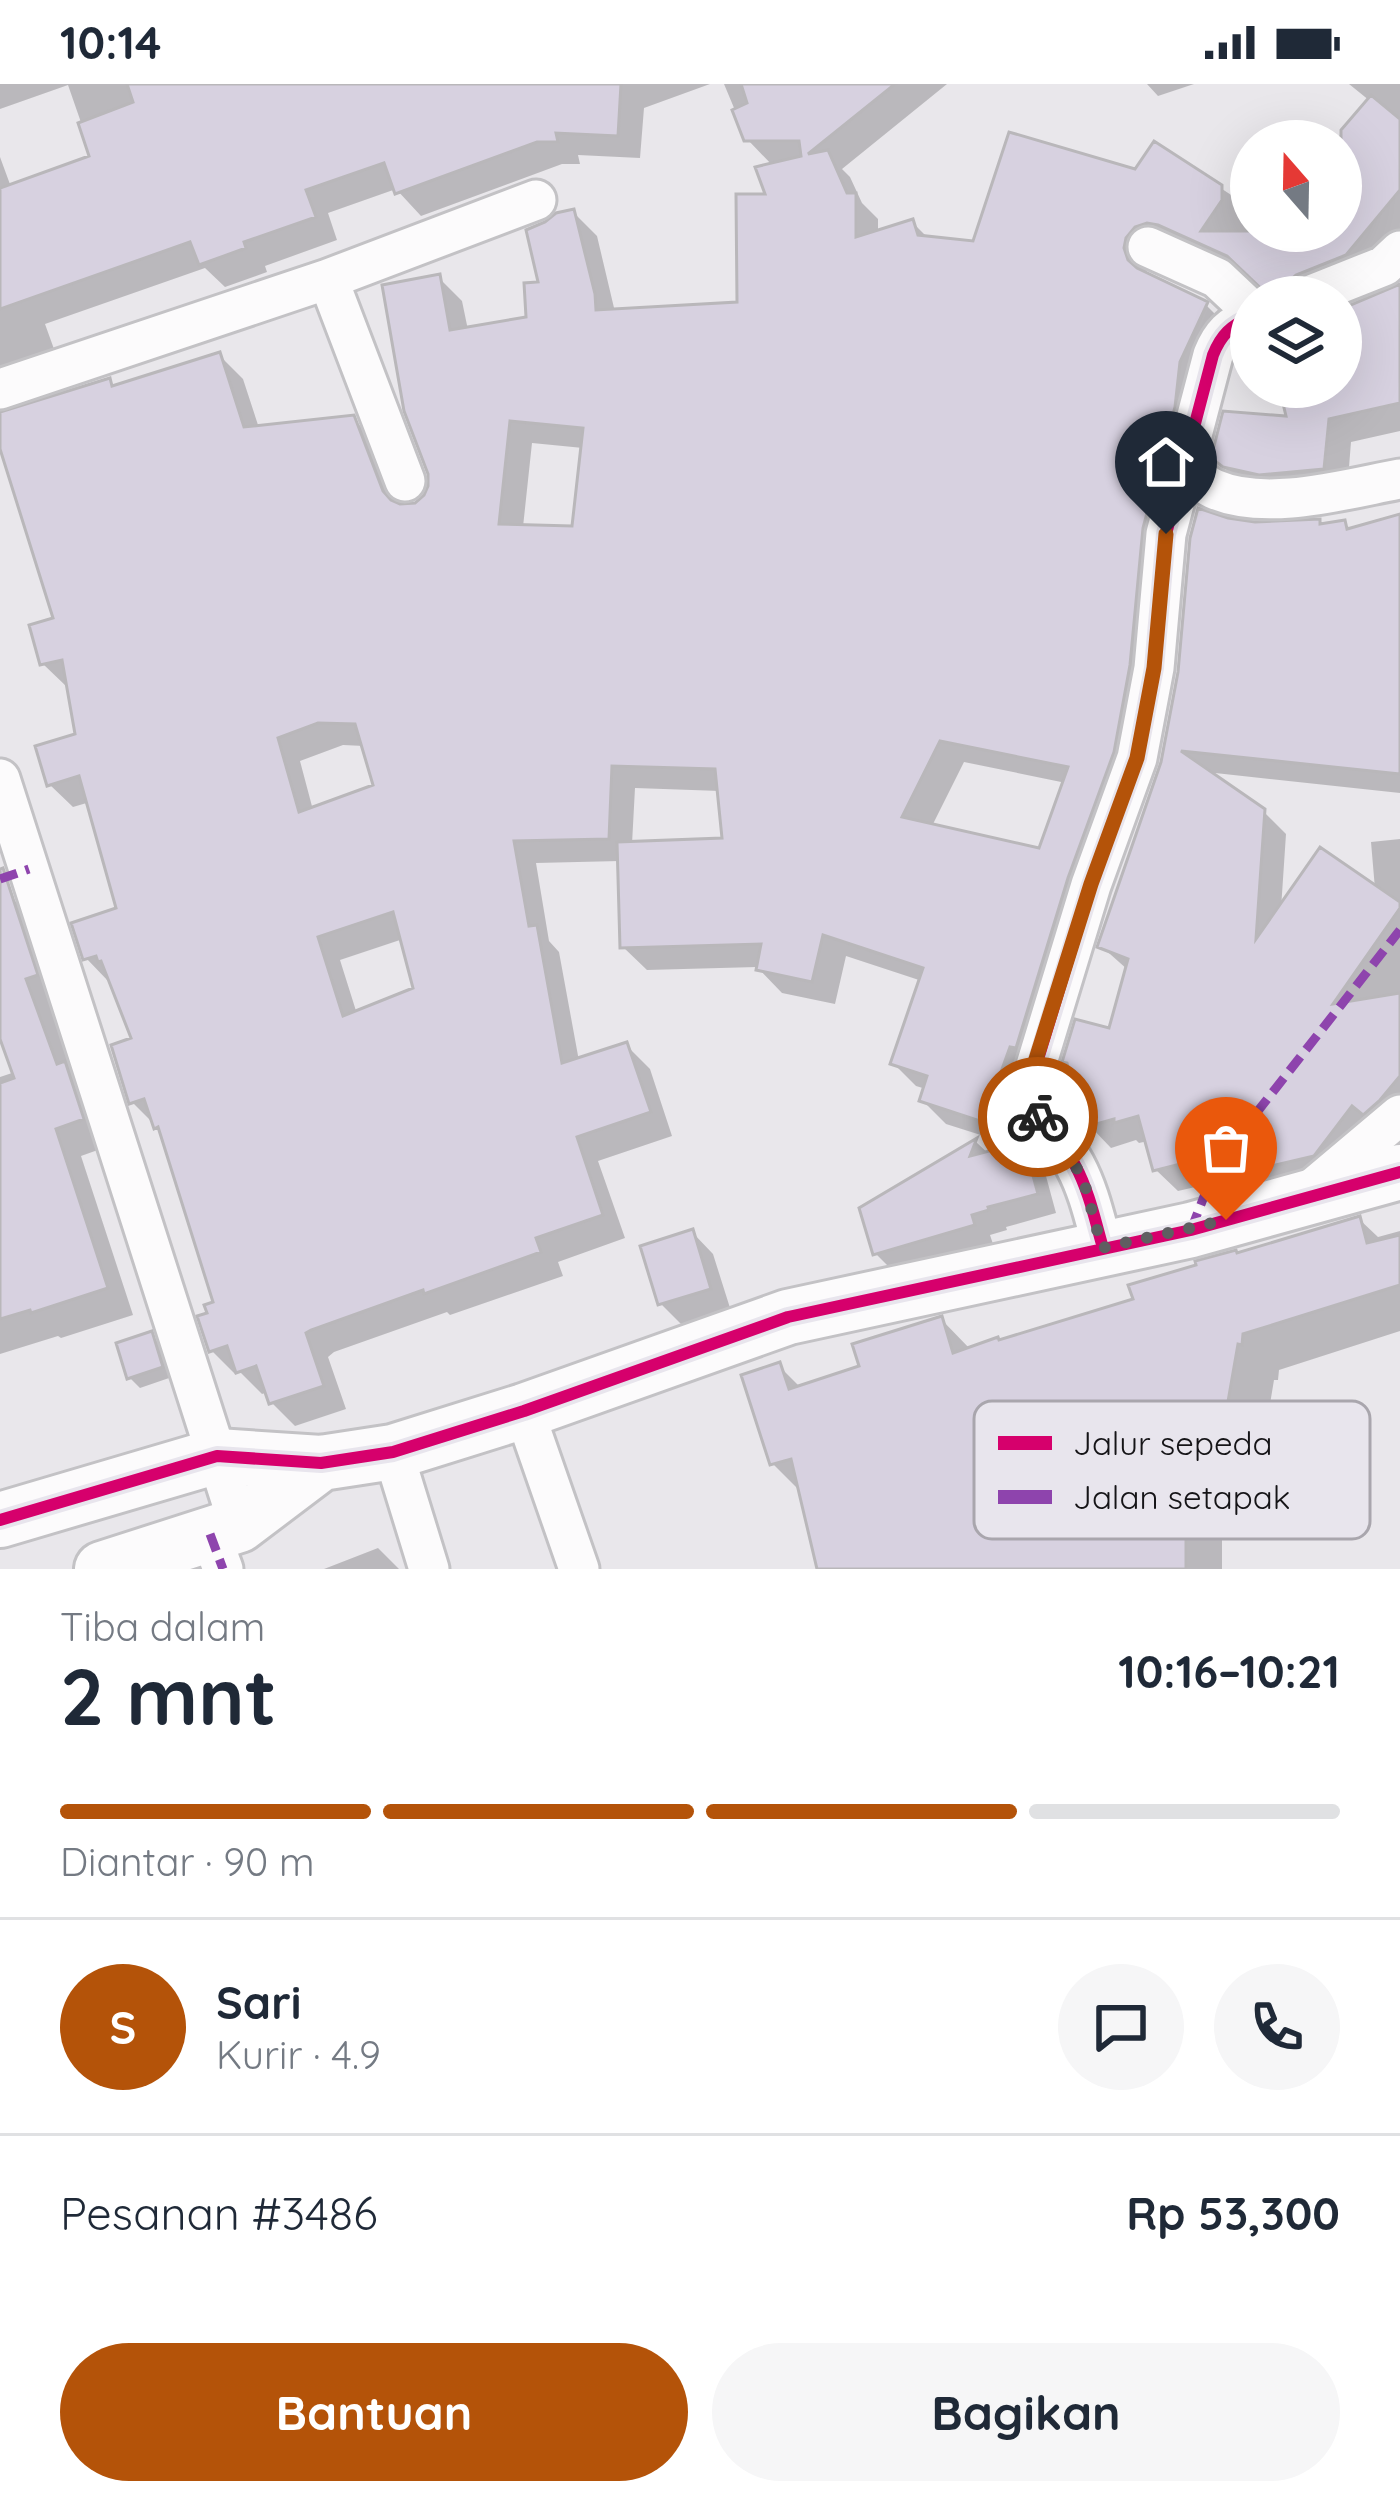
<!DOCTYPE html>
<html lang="id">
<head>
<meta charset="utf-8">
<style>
	body { margin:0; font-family:Quicksand,sans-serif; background:#f6f6f7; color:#1f2937; height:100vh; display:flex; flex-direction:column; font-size:45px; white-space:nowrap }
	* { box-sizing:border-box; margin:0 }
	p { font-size:39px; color:#747a83 }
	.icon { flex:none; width:66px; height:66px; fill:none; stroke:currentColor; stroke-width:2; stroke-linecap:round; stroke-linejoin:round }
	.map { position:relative; height:1485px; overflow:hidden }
	.panel { display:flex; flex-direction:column; background:#fff; flex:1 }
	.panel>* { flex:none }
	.needle { width:78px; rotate:340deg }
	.controls { position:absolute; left:1230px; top:36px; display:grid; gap:24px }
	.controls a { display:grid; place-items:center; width:132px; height:132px; border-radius:50%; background:#fff; box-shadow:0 12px 48px #0002; font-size:60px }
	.pin { position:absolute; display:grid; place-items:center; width:102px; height:102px; color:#fff; margin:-123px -51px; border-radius:50% 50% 50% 0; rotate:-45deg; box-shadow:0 0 12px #0007 }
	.pin .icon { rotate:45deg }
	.courier { position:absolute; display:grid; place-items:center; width:120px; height:120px; margin:-60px; border:9px solid #b45309; border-radius:50%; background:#fff; color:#222; box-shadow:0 3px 15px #0007 }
	.head em { font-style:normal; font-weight:700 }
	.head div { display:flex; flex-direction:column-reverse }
	.head { display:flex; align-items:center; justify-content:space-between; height:204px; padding:0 60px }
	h1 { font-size:78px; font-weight:700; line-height:90px }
	.bar { display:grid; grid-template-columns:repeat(4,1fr); gap:18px 12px; align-content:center; height:144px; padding:0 60px }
	.bar i { height:15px; border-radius:9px; background:#e0e1e3 }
	.bar .active { background:#b45309 }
	.bar p { grid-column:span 4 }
	.line { display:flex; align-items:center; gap:30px; padding:0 60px; border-top:3px solid #e0e1e3 }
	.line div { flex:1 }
	.round { display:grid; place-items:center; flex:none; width:126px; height:126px; border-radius:63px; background:#f6f6f7 }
	.action { display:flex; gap:24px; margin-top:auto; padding:24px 60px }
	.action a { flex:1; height:138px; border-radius:72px; background:#b45309; color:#fff; font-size:48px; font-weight:700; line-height:138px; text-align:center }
	.action a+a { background:#f6f6f7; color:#1f2937 }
	.status { display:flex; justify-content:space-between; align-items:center; height:84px; padding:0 60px; background:#fff; direction:ltr }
	.status svg { height:33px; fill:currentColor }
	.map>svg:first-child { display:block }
</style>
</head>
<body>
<div class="status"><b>10:14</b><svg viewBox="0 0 49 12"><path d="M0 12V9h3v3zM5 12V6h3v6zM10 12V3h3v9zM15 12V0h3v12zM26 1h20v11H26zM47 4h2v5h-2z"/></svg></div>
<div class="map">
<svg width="1400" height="1485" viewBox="0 0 1400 1485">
	<rect width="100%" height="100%" fill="#e9e7eb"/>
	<path fill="#0003" fill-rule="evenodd" d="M0 0H710L644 24 640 74 578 71 580 80H562L421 132 396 105 328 129 337 156 265 182 267 188 225 203 205 184 45 240 54 265 0 284V73L11 103 93 73 68 1 0 25Z
		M724 0H947L842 85 850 93 862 119 878 135V149L912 138 929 155 975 160 1136 89 1155 61 1251 124V147H1341V57H1335L1370 17 1349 0H1400V180L1322 213H1273L1252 194 1183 163 1148 178 1146 190 1206 221 1229 244 1152 605 1033 984 1006 1059 946 1040 922 1016 926 1005 916 1002 893 979 922 897 846 872 835 920 782 909 757 883 647 886 623 863 620 777 536 779 549 857 559 868 579 977 626 961 650 985 672 1052 598 1077 625 1154 558 1178 563 1192 450 1231 447 1228 334 1268 328 1273 346 1325 295 1342 272 1319 268 1308 262 1310 240 1288 235 1290 212 1267 210 1230 217 1220 163 1049 132 1018 135 956 109 898 86 874 119 826 90 718 73 723 49 700 79 652 70 602 67 603 43 580 57 537 0 355V331L109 297 115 304 219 271 243 295 259 344 353 335 377 358 402 423H413L427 413 431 403 439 194 462 217 468 246 530 235 573 128 597 152 615 228 740 220 770 113 773 82 747 55ZM532 359 583 364 574 445 523 443ZM343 661 364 662 376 703 313 726 300 677ZM964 678 1066 699 1041 767 932 742ZM635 704 720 707 725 757 632 760ZM403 855 416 906 357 930 340 876Z
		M1147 0H1194L1158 12Z
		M1400 202V347L1351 358 1347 408 1238 397 1214 374 1290 335 1282 303H1341V228Z
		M1400 434V709L1206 688 1263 727 1286 750 1281 825 1375 805 1371 758 1400 755V1040L1336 1093 1237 1117 1217 1098 1178 1107 1155 1085 1148 1057 1139 1059 1136 1056 1111 1064 1089 1041 1128 886 1101 862 1255 441 1319 438 1324 442 1344 439 1352 446Z
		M11 813 38 840 63 918 51 921 77 993 109 1062 81 1072 133 1231 61 1254 58 1252 0 1270V993L15 988 0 946V816Z
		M976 1058 989 1070 1023 1061 1043 1081 1056 1129 1006 1143 1007 1146 990 1151 993 1160 895 1189 875 1169 862 1125Z
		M1359 1135 1378 1153 1400 1147V1247L1279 1286 1278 1296H1274L1255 1410 1222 1404V1485H821L802 1409 773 1380 779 1282 801 1304 863 1284 941 1235 971 1266 1000 1259 1137 1217 1235 1170Z
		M692 1148 713 1170 731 1227 682 1241 661 1220Z
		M151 1251 161 1261 172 1293 140 1304 130 1294Z
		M378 1464 399 1485H324Z"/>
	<path fill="#d7d1e0" stroke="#b9b7ba" stroke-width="3" fill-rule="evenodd" d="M127 0H621L618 52 556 49 558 58H537L395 110 384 79 306 106 316 133 244 158 246 164 199 181 190 158 0 225V104L89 72 78 39 133 18Z
		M741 0H895L808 70 828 66 847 109H856V153L913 135 918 151 973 157 1009 48 1135 85 1154 57 1222 101V116L1201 147H1341V46L1371 11 1400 35V106L1346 171 1296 191 1287 199 1282 213H1270L1227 172 1158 141 1147 139 1135 143 1126 154 1124 164 1128 176 1137 184 1208 218 1180 278 1175 323 1143 444 1130 581 1114 668 1068 794 1016 964 1010 963 983 1038 919 1017 927 992 890 980 923 884 823 851 812 898 756 886 761 860 620 864 617 758 722 754 715 685 612 682 609 755 514 757 529 842 537 841 562 979 627 958 651 1028 577 1053 603 1131 536 1154 541 1168 424 1210 423 1206 311 1246 306 1249 324 1302 269 1320 256 1282 236 1289 227 1262 209 1268 197 1232 207 1229 204 1221 213 1218 158 1043 154 1045 144 1015 129 1020 111 961 131 954 101 877 98 878 96 872 83 876 71 839 116 824 79 692 47 702 35 662 75 650 62 576 40 581 29 541 53 534 0 365V328L110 294 112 302 220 268 244 343 354 331 383 407 391 416 400 420 415 419 424 411 428 402V390L404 327 382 201 440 190 450 246 526 233 524 199 538 198 526 146 545 138 556 129 574 125 595 210 596 226 737 218 736 110H765L755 83 801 72 799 57H744L732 26 747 19ZM510 337 583 344 572 442 499 440ZM318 639 355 640 373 701 299 728 278 654ZM940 657 1068 683 1039 764 902 733ZM393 828 413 904 343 932 318 853Z
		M1400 200V319L1329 335 1324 385 1259 391 1223 383 1211 374 1223 327 1286 332 1279 303H1341V225Z
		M1198 424 1228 434 1255 438 1320 435V440L1345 436 1347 445 1400 430V690L1181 667 1265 725 1256 855 1320 763 1400 818V824L1333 920 1400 909V992L1380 1016 1363 1031 1352 1022 1314 1072 1212 1096 1235 1066 1153 1087 1138 1032 1114 1039V1035L1086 1043 1067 979 1062 978 1075 935 1109 944 1128 875 1097 863 1161 678 1178 588 1190 454Z
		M3 784 38 891 26 895 57 980 65 977 84 1035 56 1045 108 1204 31 1229 30 1226 0 1235V999L14 994 0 955V785Z
		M977 1054 970 1072 1024 1058 1038 1110 988 1123 989 1126 972 1131 975 1141 873 1171 859 1124Z
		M1360 1132 1367 1159 1400 1151V1201L1243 1250 1242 1261 1238 1260 1218 1375 1186 1369V1485H817L791 1375 770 1381 741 1291 780 1278 789 1305 859 1282 852 1260 942 1232 953 1269 998 1253 999 1256 1133 1215 1128 1201 1196 1181 1195 1177 1236 1166 1237 1169Z
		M693 1145 711 1205 658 1221 640 1162Z
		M152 1247 163 1283 127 1295 116 1259Z"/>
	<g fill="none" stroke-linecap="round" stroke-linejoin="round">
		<defs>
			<path id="street" d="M1148 163 1217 194 1251 226
				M328 195 405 397
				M1306 213 1384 182 1400 167
				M0 305 328 195 536 116
				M1182 383C1192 390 1203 400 1214 405 1267 428 1346 405 1400 395
				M0 695 239 1441
				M1311 1106 1400 1031
				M1103 1164C1095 1136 1089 1107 1075 1081 1060 1052 1039 1042 1028 1008L1091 801 1137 674 1154 584 1166 450 1213 271C1221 251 1231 241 1251 233
				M524 1327 579 1485
				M393 1368 429 1485
				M210 1450 223 1485"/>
			<path id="secondary" d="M0 1436 217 1372 321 1379 393 1368 524 1327 788 1233 1191 1146 1400 1088
				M102 1485 239 1441 321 1379"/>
		</defs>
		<use href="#street" stroke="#c3c2c5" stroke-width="45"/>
		<use href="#secondary" stroke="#c3c2c5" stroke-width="60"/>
		<use href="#street" stroke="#fcfbfc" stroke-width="39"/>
		<use href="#secondary" stroke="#fcfbfc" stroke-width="54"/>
		<path stroke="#8e44ad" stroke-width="9" stroke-dasharray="18 9" stroke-linecap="butt" d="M0 795 29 785
			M1191 1146 1217 1079 1400 846
			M210 1450 223 1485"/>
		<defs>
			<path id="cycleway" d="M1103 1164C1095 1136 1089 1107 1075 1081 1060 1052 1039 1042 1028 1008L1091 801 1137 674 1154 584 1166 450 1213 271C1221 251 1231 241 1251 233
				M0 1436 217 1372 321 1379 393 1368 524 1327 788 1233 1191 1146 1400 1088"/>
		</defs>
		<use href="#cycleway" stroke="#e8e5ed" stroke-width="20"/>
		<use href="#cycleway" stroke="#d6006c" stroke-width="12"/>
	</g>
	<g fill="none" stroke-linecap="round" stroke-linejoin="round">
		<path stroke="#5f5e61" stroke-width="12" stroke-dasharray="0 21.6" d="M1038 1033 1073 1076 1086 1105 1102 1164 1226 1136"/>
		<path stroke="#b45309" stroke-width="15" d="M1038 1033 1028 1008 1031 991 1091 800 1137 674 1154 584 1166 450"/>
	</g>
	<rect x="974" y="1317" width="396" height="138" rx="18" fill="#e8e5ed" stroke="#a9a6ad" stroke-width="3"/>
	<rect x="998" y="1352" width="54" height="14" fill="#d6006c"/>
	<rect x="998" y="1406" width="54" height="14" fill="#8e44ad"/>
	<g font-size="33" fill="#151417">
		<text x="1073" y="1371">Jalur sepeda</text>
		<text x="1073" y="1425">Jalan setapak</text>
	</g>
</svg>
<div class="controls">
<a><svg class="needle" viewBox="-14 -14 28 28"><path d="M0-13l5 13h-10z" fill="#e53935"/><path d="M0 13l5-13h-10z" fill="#747a83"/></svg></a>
<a><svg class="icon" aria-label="layers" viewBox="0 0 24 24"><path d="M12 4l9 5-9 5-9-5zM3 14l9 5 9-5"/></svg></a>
</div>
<div class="pin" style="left:1226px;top:1136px;background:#ea580c"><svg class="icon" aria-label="bag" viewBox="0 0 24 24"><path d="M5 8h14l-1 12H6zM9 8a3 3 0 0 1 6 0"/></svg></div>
<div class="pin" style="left:1166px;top:450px;background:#1f2937"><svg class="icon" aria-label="home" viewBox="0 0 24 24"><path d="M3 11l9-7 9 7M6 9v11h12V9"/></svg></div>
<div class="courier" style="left:1038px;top:1033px"><svg class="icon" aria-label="bike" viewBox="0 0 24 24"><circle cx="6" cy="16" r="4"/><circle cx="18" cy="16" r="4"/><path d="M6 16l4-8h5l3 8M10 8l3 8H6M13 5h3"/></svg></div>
</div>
<section class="panel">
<div class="head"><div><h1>2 mnt</h1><p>Tiba dalam</p></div><em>10:16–10:21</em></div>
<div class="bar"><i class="active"></i><i class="active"></i><i class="active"></i><i></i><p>Diantar · 90 m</p></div>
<div class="line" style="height:216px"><b class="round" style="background:#b45309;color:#fff">S</b><div><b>Sari</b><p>Kurir · 4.9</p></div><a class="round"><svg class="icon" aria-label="chat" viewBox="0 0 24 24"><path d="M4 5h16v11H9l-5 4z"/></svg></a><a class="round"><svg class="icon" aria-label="phone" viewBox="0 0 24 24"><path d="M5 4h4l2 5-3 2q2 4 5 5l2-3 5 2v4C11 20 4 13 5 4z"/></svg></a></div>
<div class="line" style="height:156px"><div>Pesanan #3486</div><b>Rp 53,300</b></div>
<div class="action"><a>Bantuan</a><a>Bagikan</a></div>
</section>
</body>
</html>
